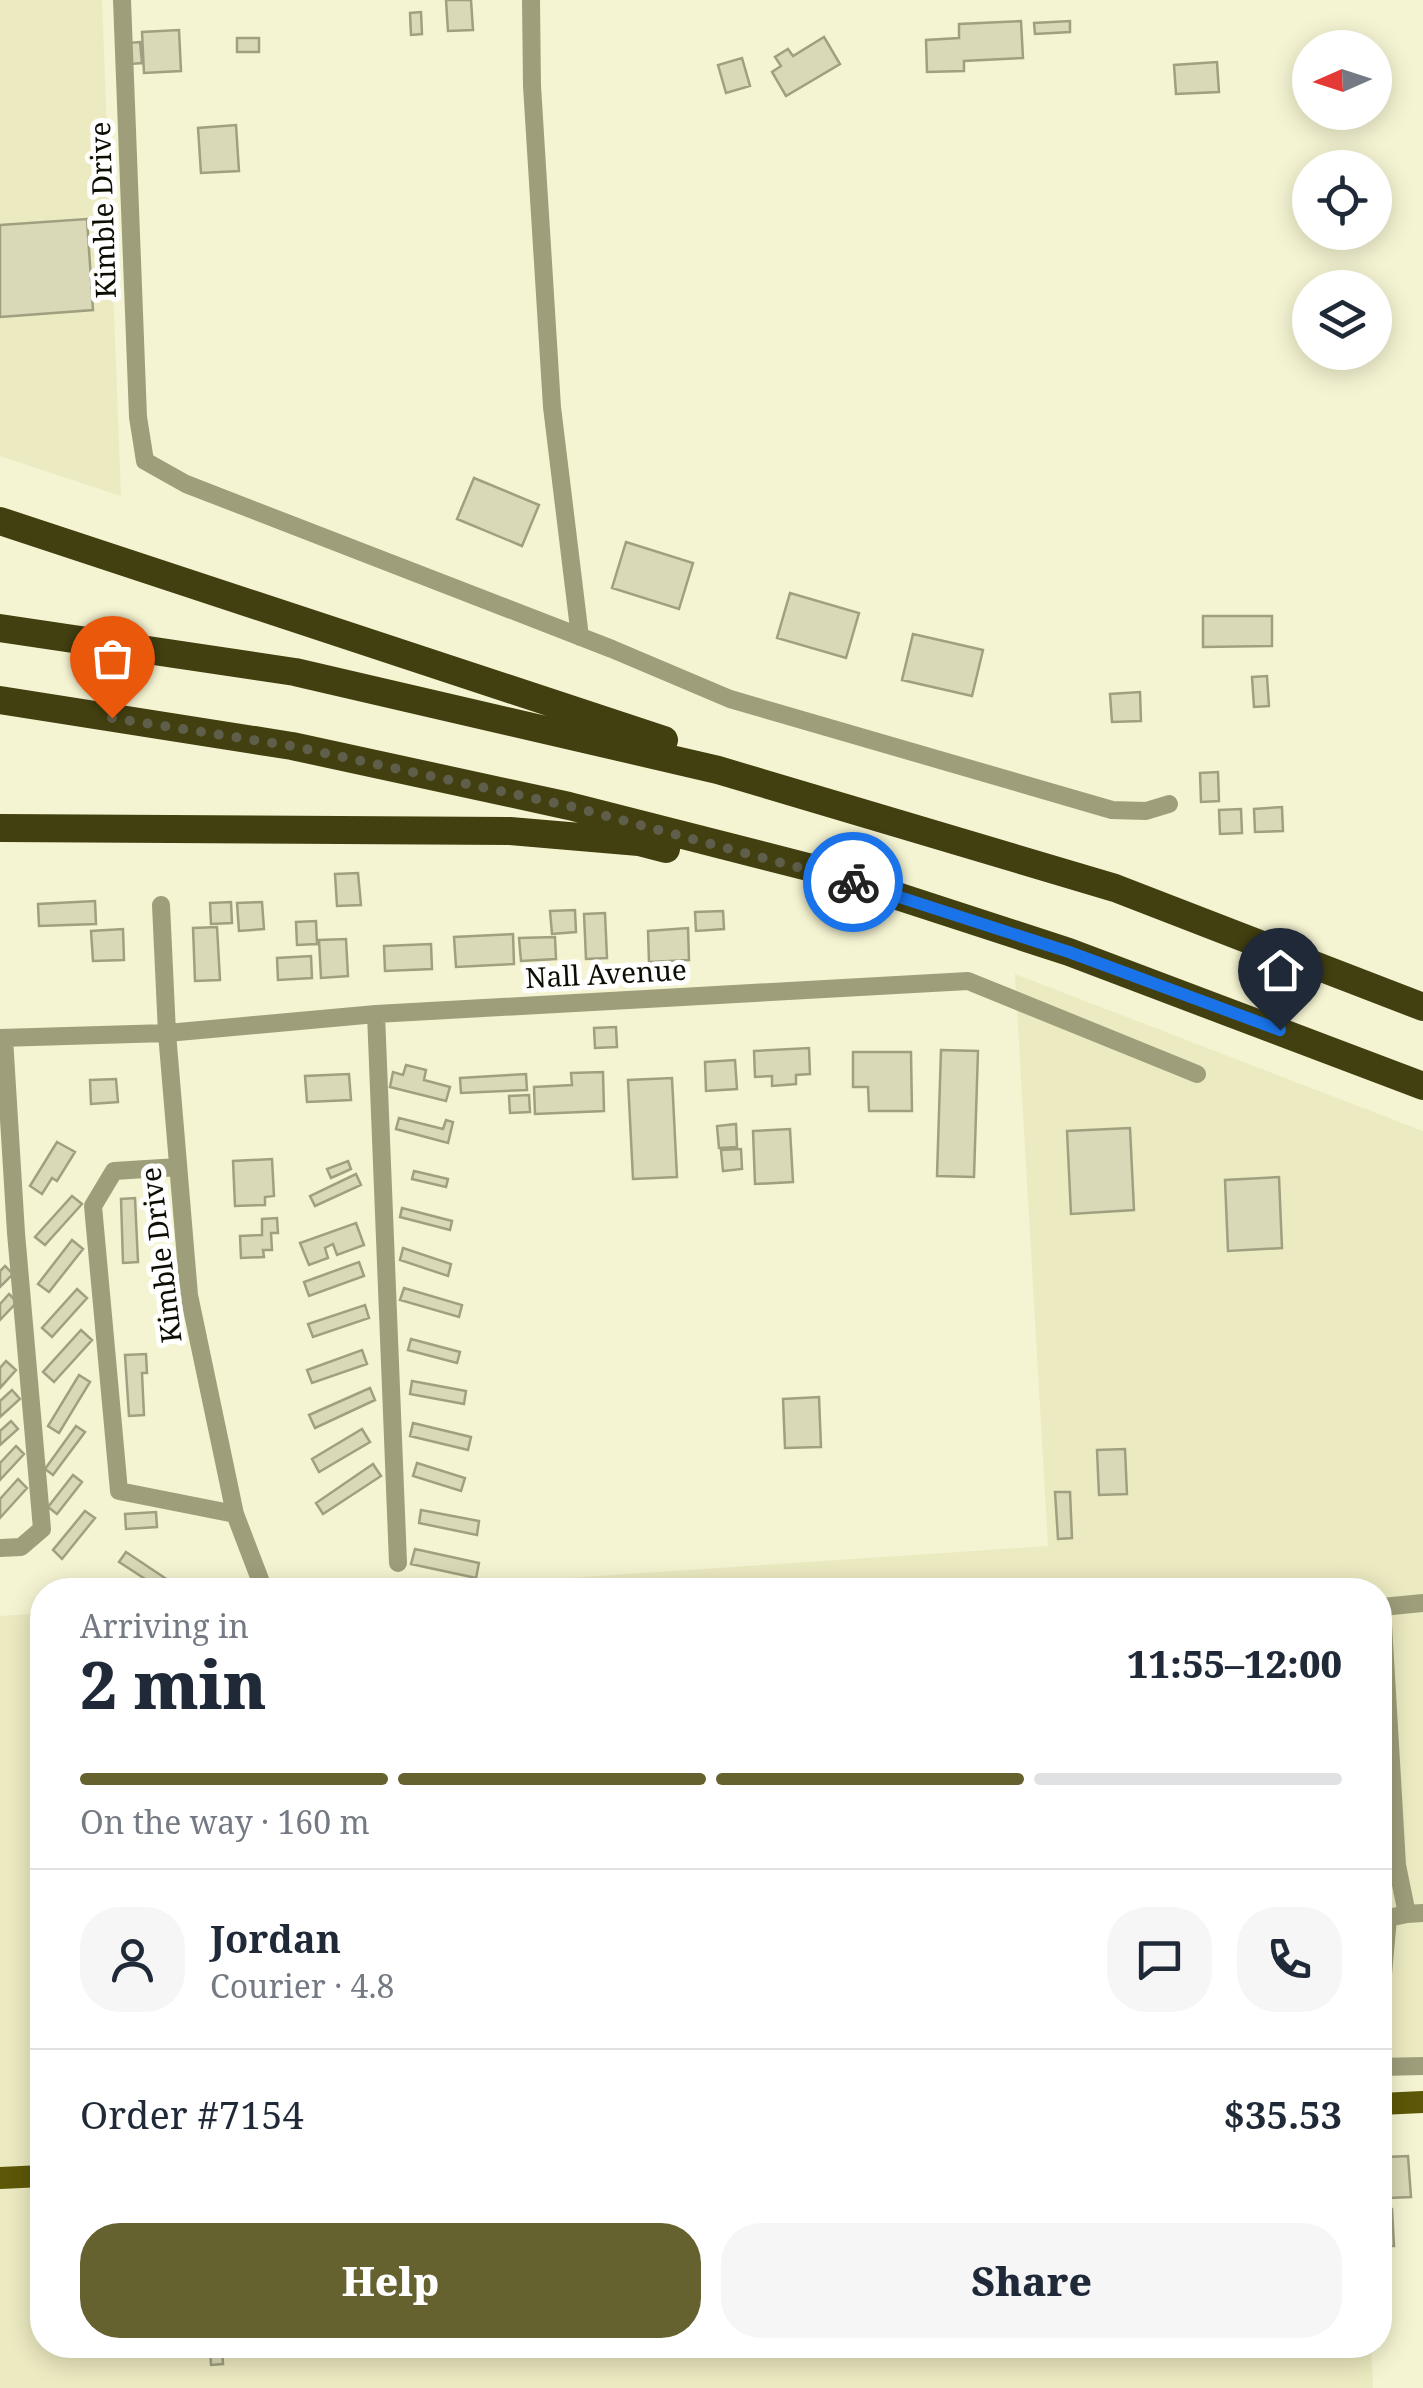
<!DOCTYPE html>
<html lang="en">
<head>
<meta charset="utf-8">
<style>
	body { margin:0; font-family:"Noto Serif",serif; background:#f6f6f7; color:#1f2937; height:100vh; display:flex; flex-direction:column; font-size:38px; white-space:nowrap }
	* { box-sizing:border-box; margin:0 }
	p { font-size:32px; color:#747a83 }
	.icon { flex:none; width:55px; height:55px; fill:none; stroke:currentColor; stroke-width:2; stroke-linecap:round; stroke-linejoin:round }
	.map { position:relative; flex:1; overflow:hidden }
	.sheet { position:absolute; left:30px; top:1578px; width:1362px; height:780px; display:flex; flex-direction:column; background:#fff; border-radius:40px; box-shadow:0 5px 25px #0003 }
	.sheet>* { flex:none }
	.needle { width:65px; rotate:267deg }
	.tools { position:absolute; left:1292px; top:30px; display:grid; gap:20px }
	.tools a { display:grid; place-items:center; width:100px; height:100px; border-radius:50%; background:#fff; box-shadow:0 5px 25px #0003; font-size:50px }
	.pin { position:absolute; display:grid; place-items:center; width:85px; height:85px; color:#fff; margin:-102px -42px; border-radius:50% 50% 50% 0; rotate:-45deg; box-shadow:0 0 10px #0007 }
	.pin .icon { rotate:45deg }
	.courier { position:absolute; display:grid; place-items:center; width:100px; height:100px; margin:-50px; border:8px solid #1a73e8; border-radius:50%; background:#fff; color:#222; box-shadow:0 2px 12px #0007 }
	.headline em { font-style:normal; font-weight:800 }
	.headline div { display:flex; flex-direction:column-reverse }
	.headline { display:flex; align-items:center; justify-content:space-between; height:170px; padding:0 50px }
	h1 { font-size:65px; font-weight:800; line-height:75px }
	.bar { display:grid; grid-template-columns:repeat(4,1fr); gap:15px 10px; align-content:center; height:120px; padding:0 50px }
	.bar i { height:12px; border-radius:8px; background:#e0e1e3 }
	.bar .current { background:#65622f }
	.bar p { grid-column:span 4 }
	.line { display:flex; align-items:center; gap:25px; padding:0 50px; border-top:2px solid #e0e1e3 }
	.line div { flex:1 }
	.round { display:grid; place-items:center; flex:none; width:105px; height:105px; border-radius:40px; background:#f6f6f7 }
	.action { display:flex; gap:20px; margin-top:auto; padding:20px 50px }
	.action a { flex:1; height:115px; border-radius:40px; background:#65622f; color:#fff; font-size:40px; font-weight:800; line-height:115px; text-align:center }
	.action a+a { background:#f6f6f7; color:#1f2937 }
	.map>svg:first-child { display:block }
</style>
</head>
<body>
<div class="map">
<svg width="1423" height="2388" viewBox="0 0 1423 2388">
	<rect width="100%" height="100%" fill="#f5f4d2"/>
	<path fill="#eceac0" d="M0 0H102L121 496 0 456Z
		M1015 974 1423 1131V2074L1380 2076V1590H388L1048 1546Z
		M42 1613V2345H1371L1373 2388H0V1616Z"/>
	<path fill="#d9d9b7" stroke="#a09f7f" stroke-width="2.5" d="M446 0H471L473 30 448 31Z
		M421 12 422 34 411 35 410 13Z
		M1021 21 1023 58 964 61V71L927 72 926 40 959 38V24Z
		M1070 21V32L1035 34 1034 23Z
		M179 30 181 71 144 73 142 32Z
		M824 37 840 64 786 96 772 72 781 66 775 57 788 49 793 56Z
		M237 38H259V52H237Z
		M140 42 142 63 131 64 129 43Z
		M742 58 750 86 726 93 718 65Z
		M1217 62 1219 92 1176 94 1174 65Z
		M236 125 239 171 201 173 198 128Z
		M87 219 93 310 0 317V225Z
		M474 478 539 505 522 546 457 519Z
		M626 542 693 563 679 609 612 588Z
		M790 593 859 613 846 658 777 638Z
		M1203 616H1272V646L1203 647Z
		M913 634 983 650 972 696 902 680Z
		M1267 676 1269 706 1254 707 1252 677Z
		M1140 692 1141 721 1112 722 1110 694Z
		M1218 772 1219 801 1201 802 1200 773Z
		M1282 807 1283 831 1255 832 1254 809Z
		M1241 809 1242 833 1220 834 1219 810Z
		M358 873 361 905 337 906 335 874Z
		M95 901 96 924 39 926 38 904Z
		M231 902 232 923 211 924 210 903Z
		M262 902 264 929 239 931 237 903Z
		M575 910 576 932 552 934 550 911Z
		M723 911 724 929 696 931 695 912Z
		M605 913 607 958 586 959 584 914Z
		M316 921 317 944 297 945 296 922Z
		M217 927 220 980 195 981 193 928Z
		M688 928 689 960 649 962 648 931Z
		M123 929 124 960 93 961 91 931Z
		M513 934 514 964 456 967 454 937Z
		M555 937 556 959 521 961 519 938Z
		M346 939 348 976 321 978 319 940Z
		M431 944 432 969 385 971 384 946Z
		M311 956 312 978 278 980 277 958Z
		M616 1027 617 1047 595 1048 594 1028Z
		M809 1048 810 1074 796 1075V1084L772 1086V1076L755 1077 754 1051Z
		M941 1050 978 1051 974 1177 937 1176Z
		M853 1052H911L912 1111H869L868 1087H853Z
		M735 1060 737 1089 706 1091 705 1062Z
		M406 1065 426 1070 424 1080 450 1087 446 1101 390 1087 393 1072 403 1075Z
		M603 1072 604 1111 535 1114 534 1087 572 1085 571 1073Z
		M349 1074 351 1100 307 1102 305 1076Z
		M526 1074 527 1090 461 1093 460 1078Z
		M672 1078 677 1177 633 1179 628 1080Z
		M116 1079 118 1102 91 1104 90 1080Z
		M529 1095 530 1112 510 1113 509 1096Z
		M399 1118 443 1129 446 1120 453 1122 448 1143 396 1129Z
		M736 1124 737 1147 719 1148 717 1126Z
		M1130 1128 1134 1210 1071 1214 1067 1131Z
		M790 1129 793 1182 755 1184 753 1131Z
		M57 1142 75 1152 57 1181 52 1178 42 1194 30 1186Z
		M741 1149 742 1169 723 1171 721 1150Z
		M272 1159 274 1196 265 1197V1205L235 1206 233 1161Z
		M348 1161 351 1169 331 1178 327 1169Z
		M414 1171 448 1179 446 1187 412 1179Z
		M356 1174 361 1185 315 1206 310 1196Z
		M1279 1177 1282 1248 1228 1251 1225 1180Z
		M72 1196 82 1204 45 1245 35 1237Z
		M135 1198 138 1262 123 1263 121 1199Z
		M402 1208 452 1221 450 1230 400 1217Z
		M277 1218 278 1233H271L272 1250H263L264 1257 241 1258 240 1236 262 1235V1219Z
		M356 1223 364 1245 337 1255 333 1244 325 1248 328 1258 309 1265 300 1243Z
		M72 1240 83 1249 49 1292 38 1284Z
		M403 1248 451 1264 448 1276 400 1260Z
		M359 1262 364 1276 309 1296 304 1282Z
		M5 1266 13 1274 0 1287V1271Z
		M404 1288 462 1305 459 1317 400 1300Z
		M77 1289 87 1298 52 1337 42 1328Z
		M9 1294 17 1302 0 1320V1304Z
		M365 1305 369 1318 313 1337 308 1324Z
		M81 1330 92 1340 54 1382 43 1372Z
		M411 1339 460 1352 457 1363 408 1350Z
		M362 1350 367 1364 312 1383 307 1370Z
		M146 1354 147 1373H142L144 1415 129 1416 125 1355Z
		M6 1361 16 1370 0 1388V1368Z
		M79 1375 90 1382 59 1433 48 1426Z
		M412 1381 466 1391 464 1404 410 1394Z
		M370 1388 375 1400 315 1428 309 1415Z
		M12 1390 20 1399 0 1417V1401Z
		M819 1397 821 1447 785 1448 783 1399Z
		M11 1421 18 1429 0 1445V1431Z
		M413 1423 471 1437 468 1450 410 1436Z
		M76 1426 85 1432 53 1475 45 1469Z
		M362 1429 370 1442 319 1472 312 1459Z
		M16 1446 24 1454 0 1480V1463Z
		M1125 1449 1127 1494 1099 1495 1097 1450Z
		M417 1463 465 1478 461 1491 413 1476Z
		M373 1464 381 1476 323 1514 316 1503Z
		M73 1475 82 1482 57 1514 48 1507Z
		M18 1479 27 1488 0 1518V1499Z
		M1055 1492H1070L1072 1538 1058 1539Z
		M421 1510 479 1521 477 1535 419 1523Z
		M85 1511 95 1518 62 1559 53 1550Z
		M156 1512 157 1527 126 1529 125 1514Z
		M415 1549 479 1563 476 1578 411 1564Z
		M126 1552 174 1584 170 1590H162L119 1562Z
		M1408 2156 1411 2197 1388 2198 1386 2157Z
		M1392 2209 1394 2246H1380V2210Z
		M210 2346H222L223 2364 211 2365Z"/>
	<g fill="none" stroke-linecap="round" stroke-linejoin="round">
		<path stroke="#9f9e7b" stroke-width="18" d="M122 0 138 417 145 461 186 484 612 649 730 699 1112 810 1146 811 1169 804
			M531 0 532 86 552 407 580 637
			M161 905 167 1033 189 1295 235 1514 264 1590
			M376 1014 398 1563
			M0 1038 167 1033 376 1014 968 981 1197 1074
			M178 1167 114 1171 93 1206 119 1491 235 1514
			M0 1548 21 1547 42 1529 16 1233 4 1038
			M1423 1603 1382 1607 1397 1865 1407 1914 1423 1913
			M1380 2008 1388 1918 1407 1914
			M1380 2067 1423 2066"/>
		<path stroke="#5d5807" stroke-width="22" d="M1380 2104 1423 2102
			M0 2178 42 2176"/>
		<path stroke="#424010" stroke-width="28" d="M0 521 664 740
			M0 628 295 672 718 770 1115 888 1423 1007
			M0 700 292 746 569 806 808 867 1069 952 1423 1086
			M0 828 510 831 639 842 666 849"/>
	</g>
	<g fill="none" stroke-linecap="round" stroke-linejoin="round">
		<path stroke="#5e5e4b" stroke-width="10" stroke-dasharray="0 18" d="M112 718 292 746 569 806 853 882"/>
		<path stroke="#1a73e8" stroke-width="12" d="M853 882 1069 952 1280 1030"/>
	</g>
	<g text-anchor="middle" stroke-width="10" stroke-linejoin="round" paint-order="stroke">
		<g font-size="28" fill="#0d0d03" stroke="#fff">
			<text transform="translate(103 210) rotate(-92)" y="10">Kimble Drive</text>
			<text transform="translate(606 974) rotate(-3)" y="10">Nall Avenue</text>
			<text transform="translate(161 1255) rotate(-97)" y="10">Kimble Drive</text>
		</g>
	</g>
</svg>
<div class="tools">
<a><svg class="needle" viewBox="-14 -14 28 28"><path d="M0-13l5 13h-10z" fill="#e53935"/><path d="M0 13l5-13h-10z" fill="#747a83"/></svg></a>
<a><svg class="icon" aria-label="locate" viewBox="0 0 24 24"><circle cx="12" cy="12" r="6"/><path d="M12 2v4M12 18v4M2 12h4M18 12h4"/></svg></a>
<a><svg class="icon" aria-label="layers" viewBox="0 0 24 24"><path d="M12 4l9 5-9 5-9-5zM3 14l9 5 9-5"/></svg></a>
</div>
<div class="pin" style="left:112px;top:718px;background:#ea580c"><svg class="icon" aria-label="bag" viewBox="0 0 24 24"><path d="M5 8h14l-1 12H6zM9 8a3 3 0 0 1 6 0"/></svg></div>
<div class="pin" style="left:1280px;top:1030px;background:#1f2937"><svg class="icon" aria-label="home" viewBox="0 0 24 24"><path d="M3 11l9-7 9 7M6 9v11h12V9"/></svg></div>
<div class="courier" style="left:853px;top:882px"><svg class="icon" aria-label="bike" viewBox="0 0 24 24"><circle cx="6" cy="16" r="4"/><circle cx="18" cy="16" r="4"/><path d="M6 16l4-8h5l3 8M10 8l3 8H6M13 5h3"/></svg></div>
<section class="sheet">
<div class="headline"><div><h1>2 min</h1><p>Arriving in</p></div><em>11:55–12:00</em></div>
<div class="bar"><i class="current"></i><i class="current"></i><i class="current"></i><i></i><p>On the way · 160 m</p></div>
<div class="line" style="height:180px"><a class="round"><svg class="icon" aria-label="person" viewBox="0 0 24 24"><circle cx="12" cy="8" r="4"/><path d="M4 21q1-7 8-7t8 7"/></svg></a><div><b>Jordan</b><p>Courier · 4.8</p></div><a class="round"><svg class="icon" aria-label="chat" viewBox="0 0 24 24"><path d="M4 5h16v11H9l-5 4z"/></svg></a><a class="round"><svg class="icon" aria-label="phone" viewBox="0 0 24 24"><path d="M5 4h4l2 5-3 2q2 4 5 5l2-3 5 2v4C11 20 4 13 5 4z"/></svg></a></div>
<div class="line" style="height:130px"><div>Order #7154</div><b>$35.53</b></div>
<div class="action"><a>Help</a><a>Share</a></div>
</section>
</div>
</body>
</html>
